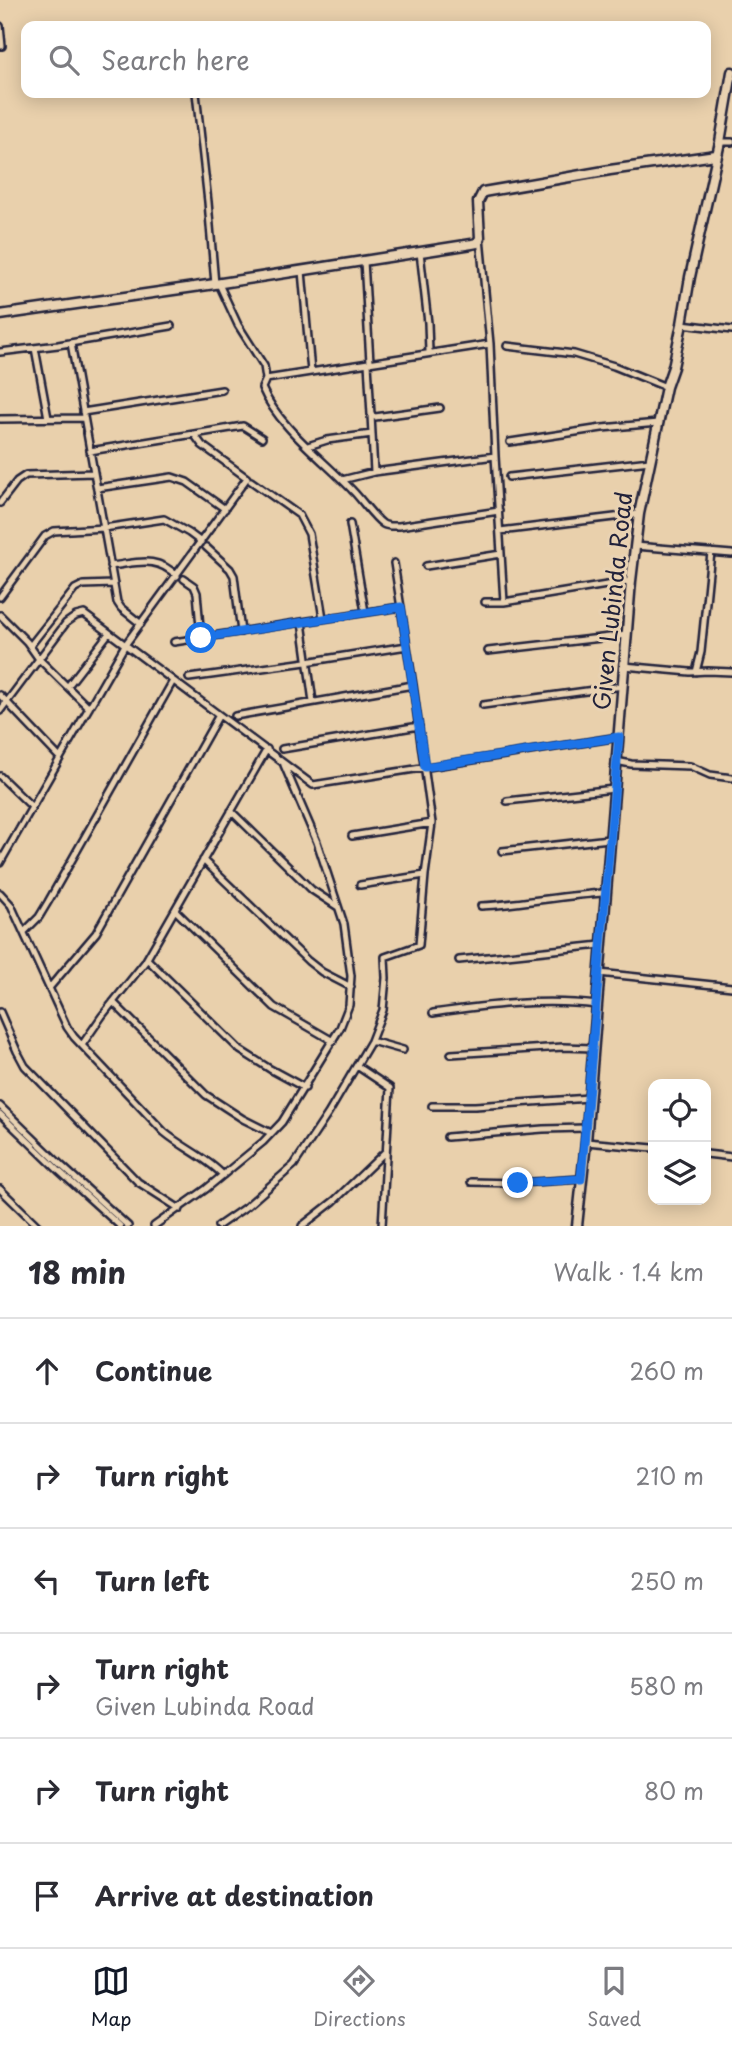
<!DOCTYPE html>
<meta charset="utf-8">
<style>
body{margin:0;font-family:"Playpen Sans",sans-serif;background:#f7f7f7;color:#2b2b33}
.controls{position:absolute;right:21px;bottom:21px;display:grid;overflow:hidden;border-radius:14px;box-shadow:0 4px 18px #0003}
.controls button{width:63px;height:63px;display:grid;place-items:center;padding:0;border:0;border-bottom:2px solid #e1e1e2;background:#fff;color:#2b2b33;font:35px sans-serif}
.stop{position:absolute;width:21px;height:21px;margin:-16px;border:5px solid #1a73e8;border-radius:50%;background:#fff}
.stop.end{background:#1a73e8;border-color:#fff;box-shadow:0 2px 7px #0008}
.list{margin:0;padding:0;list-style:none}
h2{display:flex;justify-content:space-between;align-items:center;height:91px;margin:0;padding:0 28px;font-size:30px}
h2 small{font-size:23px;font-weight:400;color:#7c7c81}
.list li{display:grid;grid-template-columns:46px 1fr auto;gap:21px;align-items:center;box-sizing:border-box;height:105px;padding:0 28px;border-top:2px solid #e1e1e2}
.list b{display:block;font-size:26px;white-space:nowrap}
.list p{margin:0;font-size:23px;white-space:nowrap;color:#7c7c81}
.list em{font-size:23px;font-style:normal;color:#7c7c81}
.icon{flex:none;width:38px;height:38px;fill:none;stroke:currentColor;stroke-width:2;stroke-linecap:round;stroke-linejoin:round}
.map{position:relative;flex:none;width:732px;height:1226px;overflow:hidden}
.search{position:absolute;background:#fff;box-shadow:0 4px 18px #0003;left:21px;right:21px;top:21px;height:77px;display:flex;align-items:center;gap:18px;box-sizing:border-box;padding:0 24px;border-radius:14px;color:#7c7c81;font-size:26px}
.sheet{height:721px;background:#fff}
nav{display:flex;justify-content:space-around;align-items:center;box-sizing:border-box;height:98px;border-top:2px solid #e1e1e2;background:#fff;font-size:19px;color:#7c7c81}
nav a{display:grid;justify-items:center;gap:4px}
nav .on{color:#111827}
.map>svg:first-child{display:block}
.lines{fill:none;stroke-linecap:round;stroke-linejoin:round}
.street-casing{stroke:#22223b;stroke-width:10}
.secondary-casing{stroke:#22223b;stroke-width:13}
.street{stroke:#e9d2b2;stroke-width:5}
.secondary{stroke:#e9d2b2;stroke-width:8}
.route{stroke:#1a73e8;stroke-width:9}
.labels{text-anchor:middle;stroke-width:6;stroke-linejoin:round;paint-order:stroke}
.street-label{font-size:23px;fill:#22223b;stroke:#e9d2b2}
</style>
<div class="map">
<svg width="732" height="1226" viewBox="0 0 732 1226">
<rect width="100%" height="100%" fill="#e9d0ac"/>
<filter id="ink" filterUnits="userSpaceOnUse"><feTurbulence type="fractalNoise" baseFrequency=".0143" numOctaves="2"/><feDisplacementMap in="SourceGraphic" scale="14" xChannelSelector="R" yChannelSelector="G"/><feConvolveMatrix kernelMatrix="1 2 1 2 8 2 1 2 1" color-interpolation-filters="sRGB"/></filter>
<g filter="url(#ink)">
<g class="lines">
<g class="street-casing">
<path id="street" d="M 0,26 L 2,46 L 0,46
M 196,93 L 208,202 L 215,284
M 720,142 L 732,142
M 480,238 L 490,344 L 495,456
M 420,252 L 428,323 L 429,352
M 364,261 L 370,362
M 302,271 L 311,372
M 219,284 L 238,325 L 264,366 L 266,379 L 262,388 C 279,428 324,460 353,491 C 362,500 373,517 383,524 C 388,527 393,526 399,526 L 499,511
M 682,324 L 732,330
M 71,343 L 117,602 L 121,608 L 141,624
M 507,346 L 574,354 L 614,366 L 666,387
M 35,348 L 48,418
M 0,352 L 58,345 L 171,326
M 368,363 L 371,415 L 375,417 L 440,408
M 266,379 L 490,344
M 83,412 L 222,390
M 371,415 L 374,472
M 0,419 L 84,418
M 510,442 L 602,428 L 658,423
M 308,446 L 327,440 L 372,434
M 90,451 L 243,426 L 262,438
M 509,477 L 650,461
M 342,480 L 374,472 L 495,456 L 504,602
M 251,481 L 299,515 L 309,534 L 323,618
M 97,488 L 172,477 L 187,482 L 225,509
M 0,503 L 17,481 L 26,475 L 94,473
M 350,524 L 365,612
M 500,531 L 639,514
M 635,546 L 732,554
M 206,547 L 230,569 L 234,576 L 241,632
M 394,563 L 413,685
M 110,566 C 138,563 156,555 177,576
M 426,566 L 501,554
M 184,579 L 194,586 L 197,593 L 201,638
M 0,597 L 45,536 L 54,531 L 104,528 L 164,519 L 189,533 L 201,542
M 485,602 L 504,602 L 631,581
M 0,615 L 27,642 L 39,659 L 89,708
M 174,642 L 302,622
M 30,646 L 75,589 L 83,585 L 114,584
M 488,651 L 627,635
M 624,666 L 690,672 L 708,671 L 732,672
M 696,672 L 701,652 L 711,552
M 189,678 L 306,662 L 407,646
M 68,686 L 109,633
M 0,695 L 60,758
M 313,702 L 302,622 L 401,607
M 483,705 L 623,686
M 0,711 L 66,623 L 76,616 L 84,614 L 313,785 L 619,737
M 282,749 L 419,726
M 616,761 L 631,764 L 690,766 L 710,775 L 732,778
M 0,776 L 32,807
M 507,801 L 614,789
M 231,811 L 312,890 L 338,907
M 352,836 L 432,823
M 502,851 L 609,839
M 203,860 L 308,961 L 322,972 L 351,987
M 0,863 L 125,645 L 247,478 L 202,445 L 194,434
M 360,885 L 425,875
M 0,893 L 11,905 L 67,1027 L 74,1037 L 164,1132 C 183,1148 206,1157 223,1175
M 481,906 C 523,904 563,895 605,893
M 175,910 L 274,1007 L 333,1041
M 24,932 L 39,917 L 48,902 L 173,681
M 147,959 L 240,1050 L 270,1069 L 305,1088
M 459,960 L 601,945
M 599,973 L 732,987
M 50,987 L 96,933 L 219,715
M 113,1002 L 206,1095 L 243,1119 L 271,1133
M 0,1012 L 17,1051 L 25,1066 L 138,1182 L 180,1209
M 433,1013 C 487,1005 543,998 597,1005
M 371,1041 L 403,1050
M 82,1045 L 102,1016 L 145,962 L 267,749
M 451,1054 L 563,1047 L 593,1048
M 357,1066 L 390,1088 L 382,1226
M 0,1106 L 62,1166 L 128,1226
M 432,1106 L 475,1106 L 589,1098
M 0,1114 L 58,1170 L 120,1226
M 447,1137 L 543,1129 L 586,1128
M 586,1142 L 653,1148
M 706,1154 L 732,1157
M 471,1182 L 518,1183 L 581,1179
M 0,1189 L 38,1226
M 154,1226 L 206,1189 L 263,1142 L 282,1122 L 340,1028 L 349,1005 L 351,976 L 344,924 L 317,842 L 284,765
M 218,1226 L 247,1206 L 294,1165 L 328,1114 L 371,1041 L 383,1010 L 386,978 L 385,957 L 419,945 L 425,875 L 432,823 L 413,685 L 235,716
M 302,1226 L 334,1201 L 386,1151"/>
</g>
<g class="secondary-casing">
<path id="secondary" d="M 0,315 L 215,284 L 472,244 L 477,243 L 480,238 L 478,202 L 483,192 L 610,170 L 716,155
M 577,1226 L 586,1142 L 631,581 L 639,514 L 666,387 L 673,367 L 682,324 L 690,277 L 720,142 L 732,72"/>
</g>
<use href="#street" class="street"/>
<use href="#secondary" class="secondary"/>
</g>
</g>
<g class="lines" filter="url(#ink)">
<path class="route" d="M 201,638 L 401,607 L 425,767 L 619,737 L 581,1179 L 518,1183"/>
</g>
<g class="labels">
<g class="street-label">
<text transform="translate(613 601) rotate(-84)" y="8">Given Lubinda Road</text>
</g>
</g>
</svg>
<div class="controls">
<button><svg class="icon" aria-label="locate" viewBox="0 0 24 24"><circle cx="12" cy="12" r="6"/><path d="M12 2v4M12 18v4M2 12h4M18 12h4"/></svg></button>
<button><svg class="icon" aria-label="layers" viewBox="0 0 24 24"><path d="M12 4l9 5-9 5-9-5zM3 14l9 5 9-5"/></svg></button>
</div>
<div class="stop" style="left:201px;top:638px"></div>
<div class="stop end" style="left:518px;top:1183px"></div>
<div class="search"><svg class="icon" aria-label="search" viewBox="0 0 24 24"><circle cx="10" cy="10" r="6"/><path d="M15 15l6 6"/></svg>Search here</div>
</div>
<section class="sheet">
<h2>18 min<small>Walk · 1.4 km</small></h2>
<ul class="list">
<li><svg class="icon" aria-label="ahead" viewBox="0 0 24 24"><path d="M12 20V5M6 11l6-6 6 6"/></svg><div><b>Continue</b></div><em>260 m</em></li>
<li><svg class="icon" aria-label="right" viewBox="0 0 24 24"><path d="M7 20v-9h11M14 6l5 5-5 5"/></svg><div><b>Turn right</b></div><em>210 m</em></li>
<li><svg class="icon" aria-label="left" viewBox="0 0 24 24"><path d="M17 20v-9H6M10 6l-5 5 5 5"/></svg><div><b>Turn left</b></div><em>250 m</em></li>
<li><svg class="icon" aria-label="right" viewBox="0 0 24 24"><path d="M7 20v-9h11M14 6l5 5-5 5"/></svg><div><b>Turn right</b><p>Given Lubinda Road</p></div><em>580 m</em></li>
<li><svg class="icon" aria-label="right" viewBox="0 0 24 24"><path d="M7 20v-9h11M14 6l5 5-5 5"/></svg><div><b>Turn right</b></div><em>80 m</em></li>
<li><svg class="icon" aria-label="arrive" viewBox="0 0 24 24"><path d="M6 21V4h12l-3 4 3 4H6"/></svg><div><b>Arrive at destination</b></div></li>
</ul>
</section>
<nav>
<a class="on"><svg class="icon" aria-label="map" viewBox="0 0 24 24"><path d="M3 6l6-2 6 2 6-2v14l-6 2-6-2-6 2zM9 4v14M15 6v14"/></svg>Map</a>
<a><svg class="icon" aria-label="directions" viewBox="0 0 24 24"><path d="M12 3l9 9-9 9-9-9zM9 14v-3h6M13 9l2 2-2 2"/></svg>Directions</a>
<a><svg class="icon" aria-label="saved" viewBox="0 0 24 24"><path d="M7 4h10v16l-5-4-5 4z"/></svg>Saved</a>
</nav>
